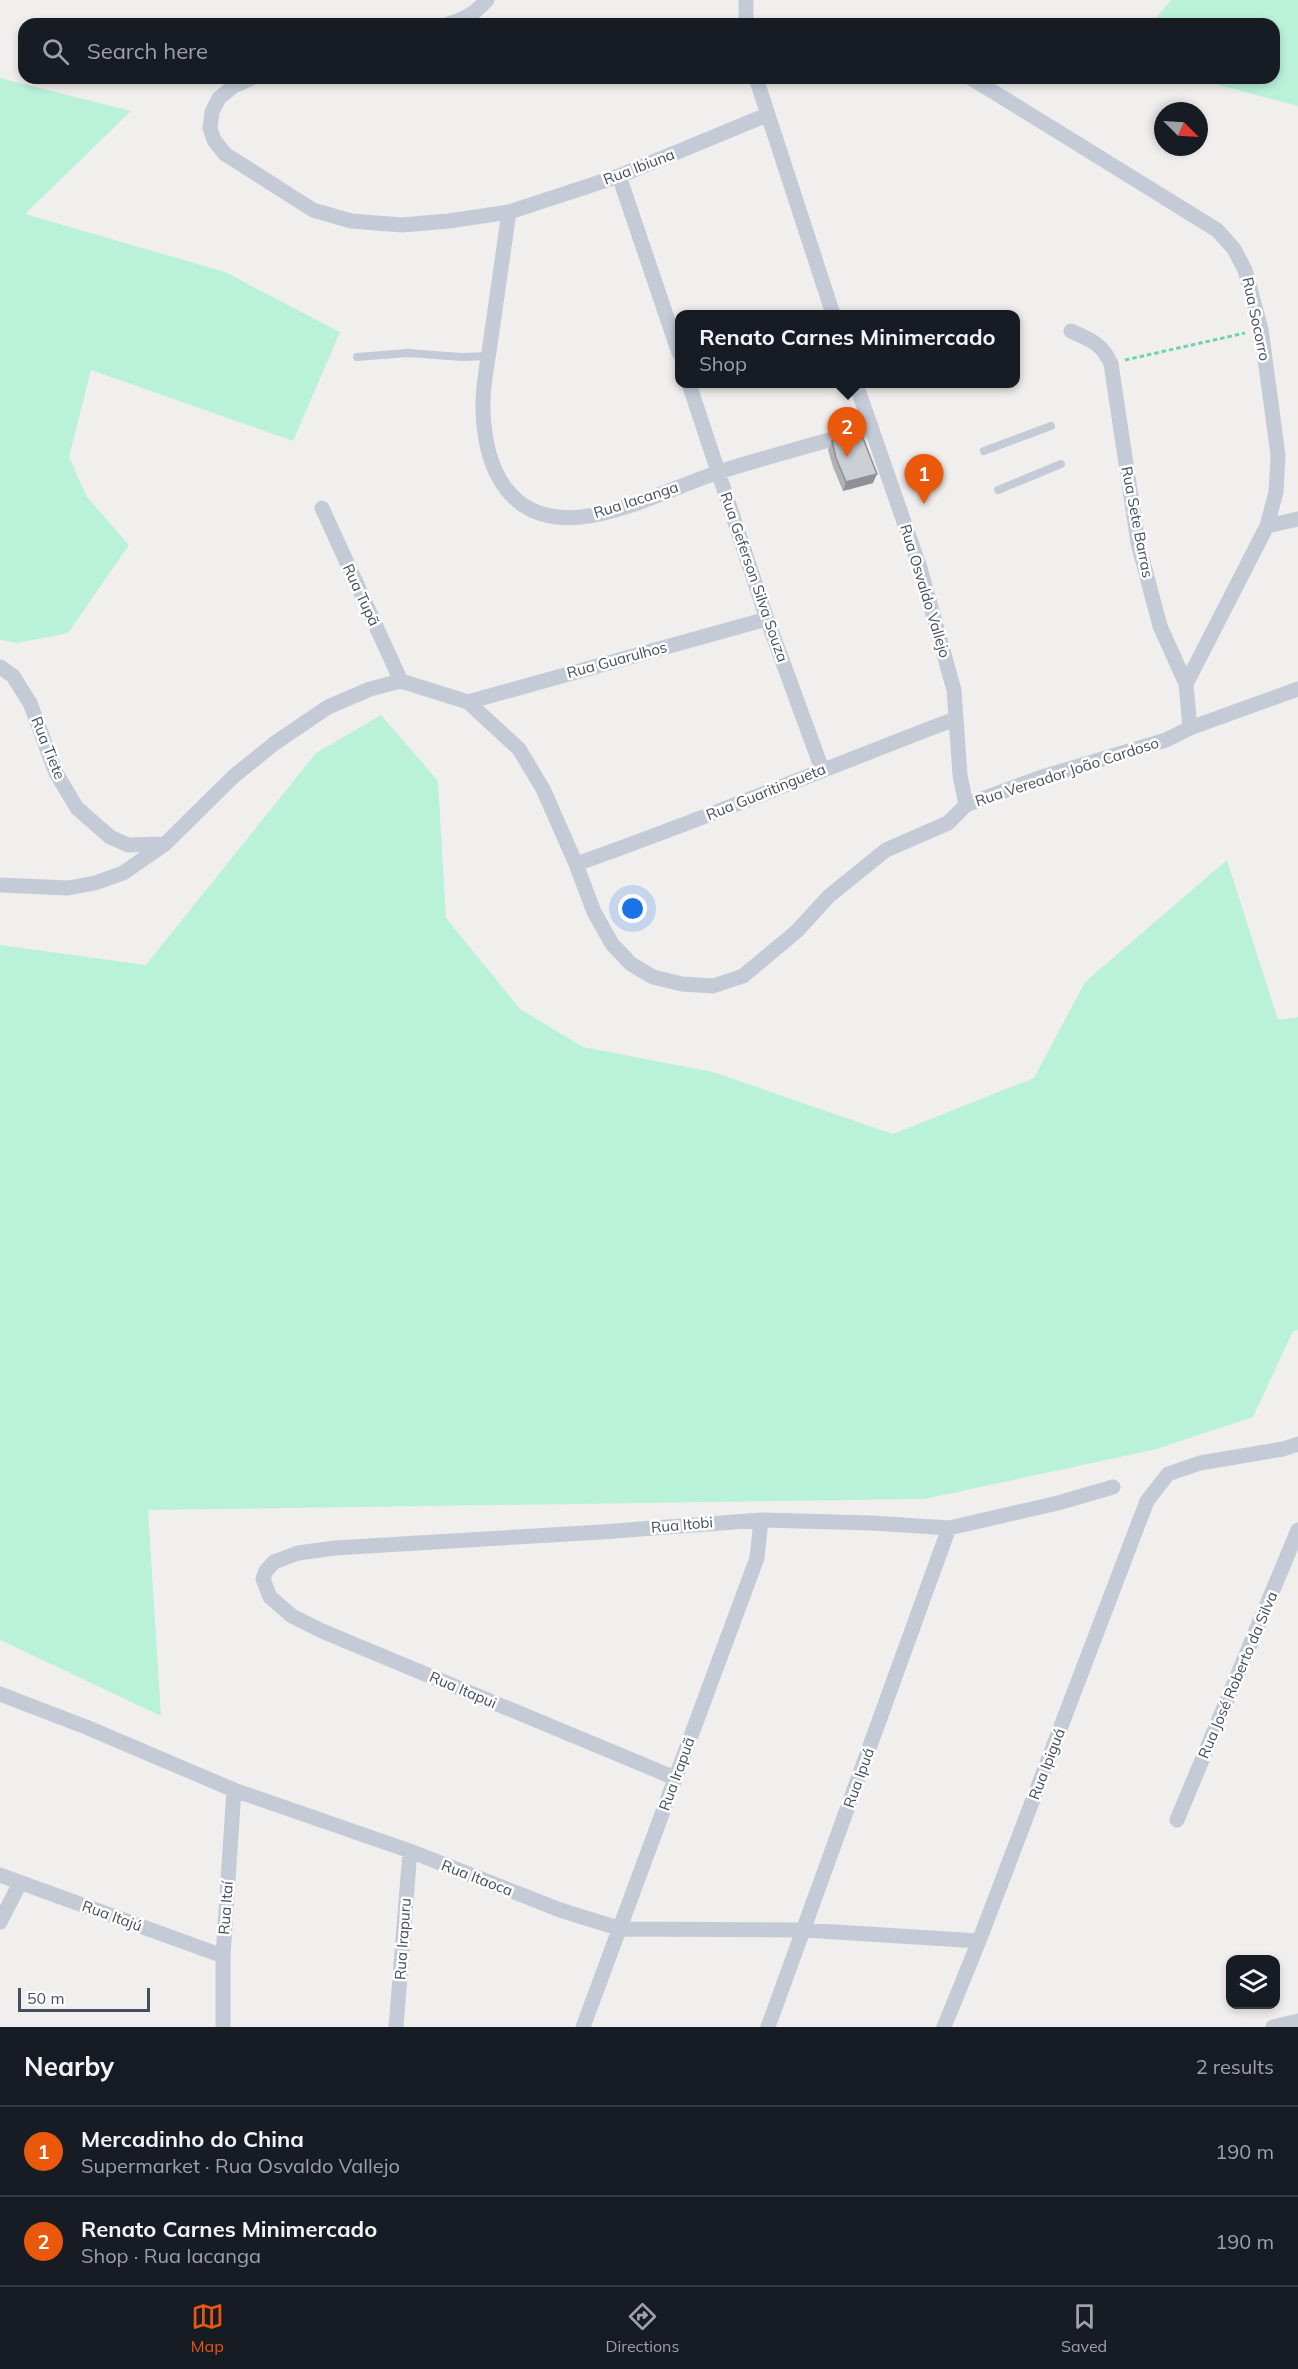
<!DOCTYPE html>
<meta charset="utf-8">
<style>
body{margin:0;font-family:Mulish,sans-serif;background:#20242c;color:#f1f3f6}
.controls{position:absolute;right:18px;bottom:18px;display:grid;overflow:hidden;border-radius:12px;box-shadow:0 3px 9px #0003}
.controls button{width:54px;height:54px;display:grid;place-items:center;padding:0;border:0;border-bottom:2px solid #363941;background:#171b24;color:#f1f3f6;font:30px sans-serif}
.compass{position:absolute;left:1154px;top:102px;width:54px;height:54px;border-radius:50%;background:#171b24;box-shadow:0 3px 9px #0003;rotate:114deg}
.scale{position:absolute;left:18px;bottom:15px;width:132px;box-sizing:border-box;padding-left:6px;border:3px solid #454e5d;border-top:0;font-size:16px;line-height:21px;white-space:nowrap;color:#454e5d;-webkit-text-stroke:4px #fff;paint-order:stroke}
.you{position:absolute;left:633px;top:909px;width:21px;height:21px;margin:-15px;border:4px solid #fff;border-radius:50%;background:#1a73e8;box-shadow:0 0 0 9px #1a73e833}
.badge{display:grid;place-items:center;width:39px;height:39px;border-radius:50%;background:#ea580c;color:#fff;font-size:20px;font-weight:700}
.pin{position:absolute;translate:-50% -50px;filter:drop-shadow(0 2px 3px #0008)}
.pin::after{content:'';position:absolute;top:32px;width:21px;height:18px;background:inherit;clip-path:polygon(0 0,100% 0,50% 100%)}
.popup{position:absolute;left:675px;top:310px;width:345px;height:78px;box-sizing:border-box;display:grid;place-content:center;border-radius:12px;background:#171b24;filter:drop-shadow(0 2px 4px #0005);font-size:20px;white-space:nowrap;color:#9ea1a6}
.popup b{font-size:22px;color:#f1f3f6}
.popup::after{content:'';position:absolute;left:50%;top:100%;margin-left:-12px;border:12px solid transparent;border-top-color:#171b24}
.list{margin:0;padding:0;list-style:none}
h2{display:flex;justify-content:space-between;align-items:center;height:78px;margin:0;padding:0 24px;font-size:26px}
h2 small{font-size:20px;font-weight:400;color:#9ea1a6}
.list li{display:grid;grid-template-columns:39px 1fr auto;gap:18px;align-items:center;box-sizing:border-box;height:90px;padding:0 24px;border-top:2px solid #363941}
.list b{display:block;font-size:22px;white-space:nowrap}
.list p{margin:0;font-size:20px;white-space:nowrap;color:#9ea1a6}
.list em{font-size:20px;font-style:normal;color:#9ea1a6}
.icon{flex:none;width:33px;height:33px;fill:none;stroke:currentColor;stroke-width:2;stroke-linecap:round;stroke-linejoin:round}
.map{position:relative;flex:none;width:1298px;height:2027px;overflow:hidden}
.search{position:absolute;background:#171b24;box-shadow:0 3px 9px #0003;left:18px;right:18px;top:18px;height:66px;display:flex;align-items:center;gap:15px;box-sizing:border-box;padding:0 21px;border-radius:18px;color:#9ea1a6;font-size:22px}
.sheet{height:258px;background:#171b24}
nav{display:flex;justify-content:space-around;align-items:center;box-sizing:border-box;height:84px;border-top:2px solid #363941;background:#171b24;font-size:16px;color:#9ea1a6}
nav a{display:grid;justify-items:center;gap:3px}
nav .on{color:#ea580c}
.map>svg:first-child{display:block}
.green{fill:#b9f2d9}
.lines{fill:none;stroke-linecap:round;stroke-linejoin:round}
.path{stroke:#6fd2b2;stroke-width:3;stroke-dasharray:4.5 3;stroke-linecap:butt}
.service{stroke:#c4cbd7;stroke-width:8}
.minor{stroke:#c4cbd7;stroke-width:15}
.wall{fill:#b0b2b8}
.shaded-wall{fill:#909196}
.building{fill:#cdcfd6;stroke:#909196;stroke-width:1.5}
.labels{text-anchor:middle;stroke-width:5;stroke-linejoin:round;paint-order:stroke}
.street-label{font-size:15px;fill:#454e5d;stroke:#fff}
</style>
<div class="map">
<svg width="1298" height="2027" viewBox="0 0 1298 2027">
<rect width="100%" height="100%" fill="#f1efee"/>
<path class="green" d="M 1171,0 L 1298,0 L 1298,106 L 1192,78 L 1274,78 L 1274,24 L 1151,24 Z
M 0,78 L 131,111 L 25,214 L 225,272 L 340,332 L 293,441 L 91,370 L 69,457 L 87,497 L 129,545 L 68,633 L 17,643 L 0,640 Z
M 381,715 L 438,781 L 446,918 L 520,1009 L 583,1047 L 713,1072 L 893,1134 L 1034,1078 L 1085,982 L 1227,860 L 1278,1020 L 1298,1017 L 1298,1330 L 1293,1331 L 1253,1417 L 1153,1450 L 924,1499 L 148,1510 L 161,1716 L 0,1640 L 0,945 L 146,965 L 316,753 Z"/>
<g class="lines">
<path class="path" d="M 1125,360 L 1245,333"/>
<path class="service" d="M 357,357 L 408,353 L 462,357 L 489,356
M 984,451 L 1051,426
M 998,490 L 1061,464"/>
<path class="minor" d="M 448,24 C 464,20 476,13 487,0
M 746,24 L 746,0
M 252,78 L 234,86 L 219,98 L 212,112 L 210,128 L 214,140 L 225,154 L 313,210 L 351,221 L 402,225 L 449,221 L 509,212 L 619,176 L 767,115
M 756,78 L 833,314
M 971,78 L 1217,230 L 1234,249 L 1245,270 L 1261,329 L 1278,455 L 1276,492 L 1267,526 L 1186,684
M 619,176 L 679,353
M 509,212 C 503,254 497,296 491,338 C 488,361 482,386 483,410 C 485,472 511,524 581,517 C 624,513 677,486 719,472 C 769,456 820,443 871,428
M 1071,331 C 1090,340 1102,343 1111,364 L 1138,543 L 1160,626 L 1186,684 L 1190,728
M 689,384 L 767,619 L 822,769
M 856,384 L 920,568 L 954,690 L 960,775 L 966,805
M 322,508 L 401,681
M 1267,526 L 1298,519
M 0,667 L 13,676 L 30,703 L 56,773 L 77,808 L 110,837 L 128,845 L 165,844
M 468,702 L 767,619
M 576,864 C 704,819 829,767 955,719
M 0,885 L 68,888 L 95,883 L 123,873 L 165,844 L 234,776 L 275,743 L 328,707 L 370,689 L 401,681 L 468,702 L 519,749 L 543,789 L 576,864 L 594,912 L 612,944 L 631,964 L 653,977 L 682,984 L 713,986 L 743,976 L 797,931 L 829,896 L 886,850 L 948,823 L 966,805 L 1042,777 L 1166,740 L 1190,728 L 1298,689
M 0,1694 L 86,1727 L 234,1790 L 410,1851 L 560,1910 L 621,1929 L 804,1930 L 979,1941
M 675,1778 L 322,1631 L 292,1616 L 270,1597 L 263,1579 L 266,1571 L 274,1562 L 298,1553 L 335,1548 L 601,1532 L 761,1520 L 872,1523 L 949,1528 L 1058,1503 L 1113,1487
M 1177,1820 L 1298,1530
M 0,1875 L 223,1956
M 0,1922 L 20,1883
M 223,2027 L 223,1956 L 234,1790
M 396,2027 L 410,1851
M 583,2027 L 757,1558 L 761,1520
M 768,2027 L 949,1528
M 944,2027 L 979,1941 L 1147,1501 L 1168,1474 L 1200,1463 L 1283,1449 L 1298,1444
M 1273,2027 L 1298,2021"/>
</g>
<path class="wall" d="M 832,441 L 873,483 L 843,491 L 833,467 L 828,450 Z"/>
<path class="shaded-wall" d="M 877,474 L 873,483 L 843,491 L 846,482 Z"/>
<path class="building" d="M 861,433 L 877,474 L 846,482 L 836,458 L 832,441 Z"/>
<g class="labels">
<g class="street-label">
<text transform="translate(639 167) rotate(-21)" y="5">Rua Ibiuna</text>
<text transform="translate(1256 319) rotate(78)" y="5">Rua Socorro</text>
<text transform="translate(636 500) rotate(-18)" y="5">Rua Iacanga</text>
<text transform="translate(1137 522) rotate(79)" y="5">Rua Sete Barras</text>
<text transform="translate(754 577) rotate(71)" y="5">Rua Geferson Silva Souza</text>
<text transform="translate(925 591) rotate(73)" y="5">Rua Osvaldo Vallejo</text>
<text transform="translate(361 595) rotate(65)" y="5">Rua Tupã</text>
<text transform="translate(617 660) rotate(-15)" y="5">Rua Guarulhos</text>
<text transform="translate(48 748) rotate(68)" y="5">Rua Tiete</text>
<text transform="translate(1067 772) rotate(-18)" y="5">Rua Vereador João Cardoso</text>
<text transform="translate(766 792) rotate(-22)" y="5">Rua Guaritingueta</text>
<text transform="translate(682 1525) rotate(-5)" y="5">Rua Itobi</text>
<text transform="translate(1238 1675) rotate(-67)" y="5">Rua José Roberto da Silva</text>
<text transform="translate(463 1690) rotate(23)" y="5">Rua Itapui</text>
<text transform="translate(1047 1764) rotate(-69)" y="5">Rua Ipiguá</text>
<text transform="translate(677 1774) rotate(-70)" y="5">Rua Irapuã</text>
<text transform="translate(859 1778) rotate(-70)" y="5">Rua Ipuá</text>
<text transform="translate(477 1878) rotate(21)" y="5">Rua Itaoca</text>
<text transform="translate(226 1908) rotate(-86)" y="5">Rua Itaí</text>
<text transform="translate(112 1916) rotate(20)" y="5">Rua Itajú</text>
<text transform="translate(403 1939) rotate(-86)" y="5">Rua Irapuru</text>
</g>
</g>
</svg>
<div class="controls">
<button><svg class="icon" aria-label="layers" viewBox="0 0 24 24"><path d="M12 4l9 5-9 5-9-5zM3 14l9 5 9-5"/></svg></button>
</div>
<svg class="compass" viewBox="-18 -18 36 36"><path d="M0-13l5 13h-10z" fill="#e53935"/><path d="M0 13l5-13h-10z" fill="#9ea1a6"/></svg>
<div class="scale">50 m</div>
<div class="you"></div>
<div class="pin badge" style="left:924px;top:504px">1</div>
<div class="pin badge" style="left:847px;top:457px">2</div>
<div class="popup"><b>Renato Carnes Minimercado</b>Shop</div>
<div class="search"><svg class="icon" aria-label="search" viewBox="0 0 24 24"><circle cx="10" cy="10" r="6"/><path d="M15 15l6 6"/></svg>Search here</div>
</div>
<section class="sheet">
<h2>Nearby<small>2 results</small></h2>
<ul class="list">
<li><span class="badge">1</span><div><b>Mercadinho do China</b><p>Supermarket · Rua Osvaldo Vallejo</p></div><em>190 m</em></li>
<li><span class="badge">2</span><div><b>Renato Carnes Minimercado</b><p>Shop · Rua Iacanga</p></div><em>190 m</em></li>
</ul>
</section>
<nav>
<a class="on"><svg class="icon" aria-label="map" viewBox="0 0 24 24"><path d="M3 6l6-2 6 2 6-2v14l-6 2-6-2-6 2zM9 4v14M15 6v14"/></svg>Map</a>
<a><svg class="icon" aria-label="directions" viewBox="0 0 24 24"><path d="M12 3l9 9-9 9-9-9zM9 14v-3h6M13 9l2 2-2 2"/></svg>Directions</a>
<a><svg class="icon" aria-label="saved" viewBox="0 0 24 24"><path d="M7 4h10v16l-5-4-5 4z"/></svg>Saved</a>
</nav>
